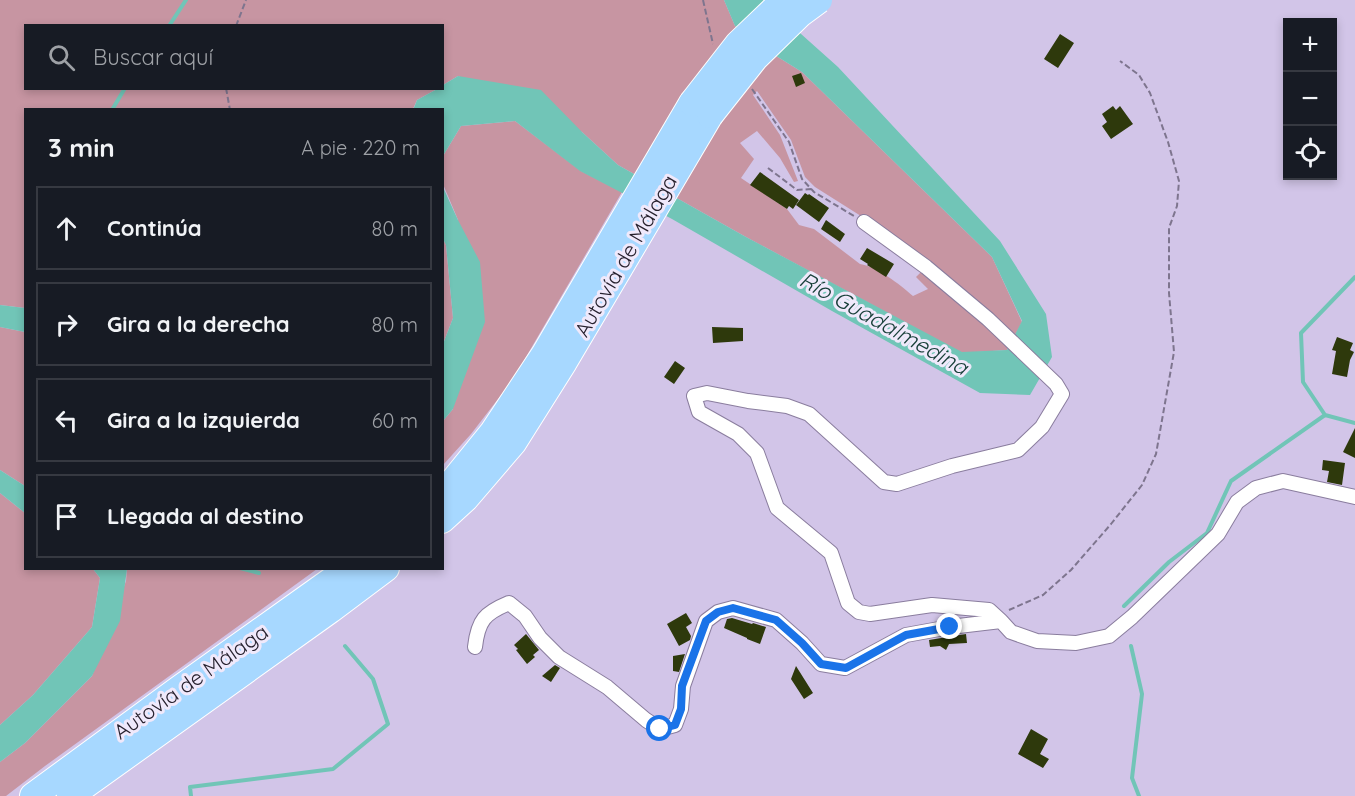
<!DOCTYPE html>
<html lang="es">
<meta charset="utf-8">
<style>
body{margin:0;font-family:Quicksand,sans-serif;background:#20242c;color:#f1f3f6}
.controls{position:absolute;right:18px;top:18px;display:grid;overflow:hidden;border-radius:0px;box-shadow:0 3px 9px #0003}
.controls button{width:54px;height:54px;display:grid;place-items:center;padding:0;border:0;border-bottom:2px solid #363941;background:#171b24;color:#f1f3f6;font:30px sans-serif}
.stop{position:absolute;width:18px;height:18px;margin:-14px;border:4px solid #1a73e8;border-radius:50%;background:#fff}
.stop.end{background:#1a73e8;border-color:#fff;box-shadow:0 2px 6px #0008}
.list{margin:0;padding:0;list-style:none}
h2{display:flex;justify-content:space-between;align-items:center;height:78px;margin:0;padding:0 24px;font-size:26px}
h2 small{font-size:20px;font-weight:400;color:#9ea1a6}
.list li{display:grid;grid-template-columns:39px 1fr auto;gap:18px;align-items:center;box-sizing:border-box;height:84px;margin:0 12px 12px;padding:0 12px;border:2px solid #363941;border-radius:0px}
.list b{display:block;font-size:22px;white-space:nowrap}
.list em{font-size:20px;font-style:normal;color:#9ea1a6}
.icon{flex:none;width:33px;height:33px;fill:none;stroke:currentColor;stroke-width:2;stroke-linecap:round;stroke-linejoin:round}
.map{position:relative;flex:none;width:1355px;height:796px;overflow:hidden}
.search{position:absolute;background:#171b24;box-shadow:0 3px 9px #0003;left:24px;top:24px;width:420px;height:66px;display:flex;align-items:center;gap:15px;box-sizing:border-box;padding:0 21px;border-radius:0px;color:#9ea1a6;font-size:22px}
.panel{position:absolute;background:#171b24;box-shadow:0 3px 9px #0003;left:24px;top:108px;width:420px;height:462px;border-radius:0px}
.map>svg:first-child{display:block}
.green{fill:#c795a2}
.water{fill:#71c5b7}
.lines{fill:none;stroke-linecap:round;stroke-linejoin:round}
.stream{stroke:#71c5b7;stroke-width:4}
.building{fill:#2e390c}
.minor-casing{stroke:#8a7d9e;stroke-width:16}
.motorway-casing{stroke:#fff;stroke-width:28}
.path{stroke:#7e758e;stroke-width:2;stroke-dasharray:6 3;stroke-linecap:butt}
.minor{stroke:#fff;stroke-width:14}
.motorway{stroke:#a7d8ff;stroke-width:26}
.motorway-bridge-casing{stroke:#fff;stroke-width:28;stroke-linecap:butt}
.motorway-bridge{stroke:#a7d8ff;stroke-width:26}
.route{stroke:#1a73e8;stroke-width:8}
.labels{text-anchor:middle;stroke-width:6;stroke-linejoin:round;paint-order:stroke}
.street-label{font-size:21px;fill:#27222f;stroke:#f0e9fb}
.water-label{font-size:22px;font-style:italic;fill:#19403a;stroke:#f0e9fb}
</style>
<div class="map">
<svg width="1355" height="796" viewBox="0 0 1355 796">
<rect width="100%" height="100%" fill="#d2c5e8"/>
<path class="green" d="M 0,0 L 724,0 L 735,26 L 773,54 L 802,72 L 992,257 L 1022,322 L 1014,337 L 872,223 L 815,187 L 805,177 L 791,140 L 757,91 L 753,95 L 780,135 L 798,181 L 794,182 L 780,158 L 757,131 L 740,143 L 754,159 L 741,178 L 787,209 L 799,225 L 814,229 L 860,264 C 878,267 899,284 913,296 L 928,289 L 916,277 L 923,270 L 1009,345 L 1007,350 L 962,353 L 746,237 L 618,165 L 582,132 L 458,76 L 443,85 L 442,26 L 26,26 L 26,88 L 437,89 L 417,100 L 413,109 L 26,110 L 25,308 L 0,305 Z
M 515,121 L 581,171 L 622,192 L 512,381 L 471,434 L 443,465 L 443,421 L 453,409 L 458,220 L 443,184 L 443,156 L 461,126 Z
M 443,239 L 446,245 L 453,318 L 443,344 Z
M 0,327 L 25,332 L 25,486 L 0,470 Z
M 0,493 L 25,513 L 26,568 L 93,569 L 100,578 L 92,627 L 33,695 L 0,725 Z
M 127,569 L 317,569 L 45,766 L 6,796 L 0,796 L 0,762 L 25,743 L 92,676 L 126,581 Z"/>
<path class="water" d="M 724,0 L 763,0 L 838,67 L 1000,241 L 1046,314 L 1052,357 L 1030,395 L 980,393 L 832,311 L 672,219 L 580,171 L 515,121 L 461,126 L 443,156 L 442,110 L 413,110 L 417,100 L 437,89 L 442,88 L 443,85 L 458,76 L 541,90 L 582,132 L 618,165 L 746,237 L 962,352 L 1007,350 L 1022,321 L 992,257 L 802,72 L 773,54 L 735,26 Z
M 442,185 L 458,220 L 480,262 L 485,322 L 453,409 L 443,421 L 443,344 L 453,318 L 446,245 L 443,239 Z
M 0,305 L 25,308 L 25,332 L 0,327 Z
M 0,470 L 25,486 L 25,513 L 0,493 Z
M 93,569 L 127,569 L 120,621 L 92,676 L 25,743 L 0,762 L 0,725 L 33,695 L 92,627 L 100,578 Z"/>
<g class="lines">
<path class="stream" d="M 169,26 L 186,0
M 112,110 L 125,88
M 1355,277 L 1301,333 L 1303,382 L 1325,415 L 1355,423
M 240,568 L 259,573
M 1124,606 L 1169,562 L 1207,533 L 1231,481 L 1325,415
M 1131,646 L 1142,694 L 1132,778 L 1139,796
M 191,796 L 190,787 L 333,769 L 388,724 L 373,679 L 345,646"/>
</g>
<path class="building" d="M 1060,34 L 1074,43 L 1058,68 L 1044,59 Z
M 801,73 L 805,83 L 796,87 L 792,76 Z
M 1113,106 L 1116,110 L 1120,106 L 1133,124 L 1111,139 L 1102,126 L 1107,122 L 1102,114 Z
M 760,172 L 799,200 L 793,209 L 789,206 L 787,209 L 750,185 Z
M 805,193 L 808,195 L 809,194 L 829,208 L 819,222 L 796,205 Z
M 826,220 L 845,234 L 840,242 L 821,229 Z
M 867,248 L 894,264 L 886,277 L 867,265 L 868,264 L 860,259 Z
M 712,327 L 743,328 L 743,341 L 713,343 Z
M 1337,337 L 1353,343 L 1350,350 L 1354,352 L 1350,360 L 1347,377 L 1332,374 L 1336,351 L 1332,350 Z
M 675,361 L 685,368 L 674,384 L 664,377 Z
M 1355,428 L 1355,458 L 1343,452 Z
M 1323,460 L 1345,463 L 1342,485 L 1327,482 L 1329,471 L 1322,470 Z
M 686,613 L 692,623 L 686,627 L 691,636 L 690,640 L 679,646 L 667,624 Z
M 732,618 L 752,624 L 753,623 L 766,627 L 760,644 L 747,639 L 747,638 L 724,628 L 727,619 Z
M 526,634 L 539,650 L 533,655 L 535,657 L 527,664 L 516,650 L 518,649 L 514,645 Z
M 966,634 L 967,643 L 949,644 L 946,650 L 940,646 L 930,647 L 929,640 Z
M 685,654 L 679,672 L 673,671 L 673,656 Z
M 555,665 L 560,668 L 551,682 L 542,676 Z
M 796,666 L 813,693 L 804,699 L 791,679 Z
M 1031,729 L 1048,739 L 1040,754 L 1049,759 L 1043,768 L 1018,754 Z"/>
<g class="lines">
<g class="minor-casing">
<path id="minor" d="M 864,222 L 926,267 L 988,319 L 1056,384 L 1062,394 L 1042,427 L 1018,450 L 952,466 L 897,484 L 884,482 L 809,414 L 787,406 L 748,401 L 707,393 L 694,396 L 699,412 L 738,434 L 757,453 L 777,508 L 831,553 L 848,603 L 859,612 L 870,614 L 932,605 L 989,610 L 1001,621
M 475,647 C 478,620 485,613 509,603 L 525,616 L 540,638 L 559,657 L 607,687 L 646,720 L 660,729 L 675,725 L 681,709 L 683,686 L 706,621 L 718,612 L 733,608 L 776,620 L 802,643 L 821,664 L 845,668 L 906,635 L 950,627 L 1001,621 L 1011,632 L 1037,641 L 1076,643 L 1109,636 L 1132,617 L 1218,534 L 1237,502 L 1256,488 L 1283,481 L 1355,497"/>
</g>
<g class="motorway-casing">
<path id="motorway" d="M 442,492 L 450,485 L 493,432 L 544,355 L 692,103
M 442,520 L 465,499 L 513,443 L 564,362 L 710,115
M 33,796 L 179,689 L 349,568
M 70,796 L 330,610 L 386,568"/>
</g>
<path class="path" d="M 703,0 L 713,44
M 236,26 L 246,0
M 226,88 L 230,110
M 752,89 L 789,142 L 802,179 L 814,192 L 854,216
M 768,168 L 797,190 L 811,189
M 1009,610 L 1043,595 L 1071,570 L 1111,524 L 1142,485 L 1156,454 L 1174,352 L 1169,293 L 1169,228 L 1177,206 L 1179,181 L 1168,142 L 1150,93 L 1139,75 L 1120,61"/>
<use href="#minor" class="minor"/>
<use href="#motorway" class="motorway"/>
<g class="motorway-bridge-casing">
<path id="motorway-bridge" d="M 692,103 L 738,44 L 784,0
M 710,115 L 755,58 L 800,14 L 819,0"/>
</g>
<use href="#motorway-bridge" class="motorway-bridge"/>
</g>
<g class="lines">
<path class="route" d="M 660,729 L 675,725 L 681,709 L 682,686 L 706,621 L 718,612 L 733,608 L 776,620 L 802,643 L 821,664 L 846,668 L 906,635 L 950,627"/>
</g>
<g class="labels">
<g class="street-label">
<text transform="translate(626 256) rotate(-60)" y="7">Autovía de Málaga</text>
<text transform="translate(191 682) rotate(-35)" y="7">Autovía de Málaga</text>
</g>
<g class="water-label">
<text transform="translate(884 323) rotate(29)" y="8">Río Guadalmedina</text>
</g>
</g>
</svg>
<div class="controls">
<button>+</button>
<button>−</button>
<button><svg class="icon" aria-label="locate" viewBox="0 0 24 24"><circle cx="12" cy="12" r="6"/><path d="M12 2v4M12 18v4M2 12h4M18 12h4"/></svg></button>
</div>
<div class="stop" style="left:660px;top:729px"></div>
<div class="stop end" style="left:950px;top:627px"></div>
<div class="search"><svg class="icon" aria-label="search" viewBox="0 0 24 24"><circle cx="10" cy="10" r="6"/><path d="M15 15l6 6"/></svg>Buscar aquí</div>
<section class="panel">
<h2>3 min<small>A pie · 220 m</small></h2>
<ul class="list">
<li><svg class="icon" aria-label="ahead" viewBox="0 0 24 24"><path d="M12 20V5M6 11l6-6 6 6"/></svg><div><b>Continúa</b></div><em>80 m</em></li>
<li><svg class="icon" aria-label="right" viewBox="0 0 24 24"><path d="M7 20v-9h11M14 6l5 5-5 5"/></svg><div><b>Gira a la derecha</b></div><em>80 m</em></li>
<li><svg class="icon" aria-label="left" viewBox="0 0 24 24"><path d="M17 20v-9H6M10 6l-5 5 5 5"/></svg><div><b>Gira a la izquierda</b></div><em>60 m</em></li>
<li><svg class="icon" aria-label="arrive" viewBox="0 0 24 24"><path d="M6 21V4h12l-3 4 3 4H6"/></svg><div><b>Llegada al destino</b></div></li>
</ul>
</section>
</div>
